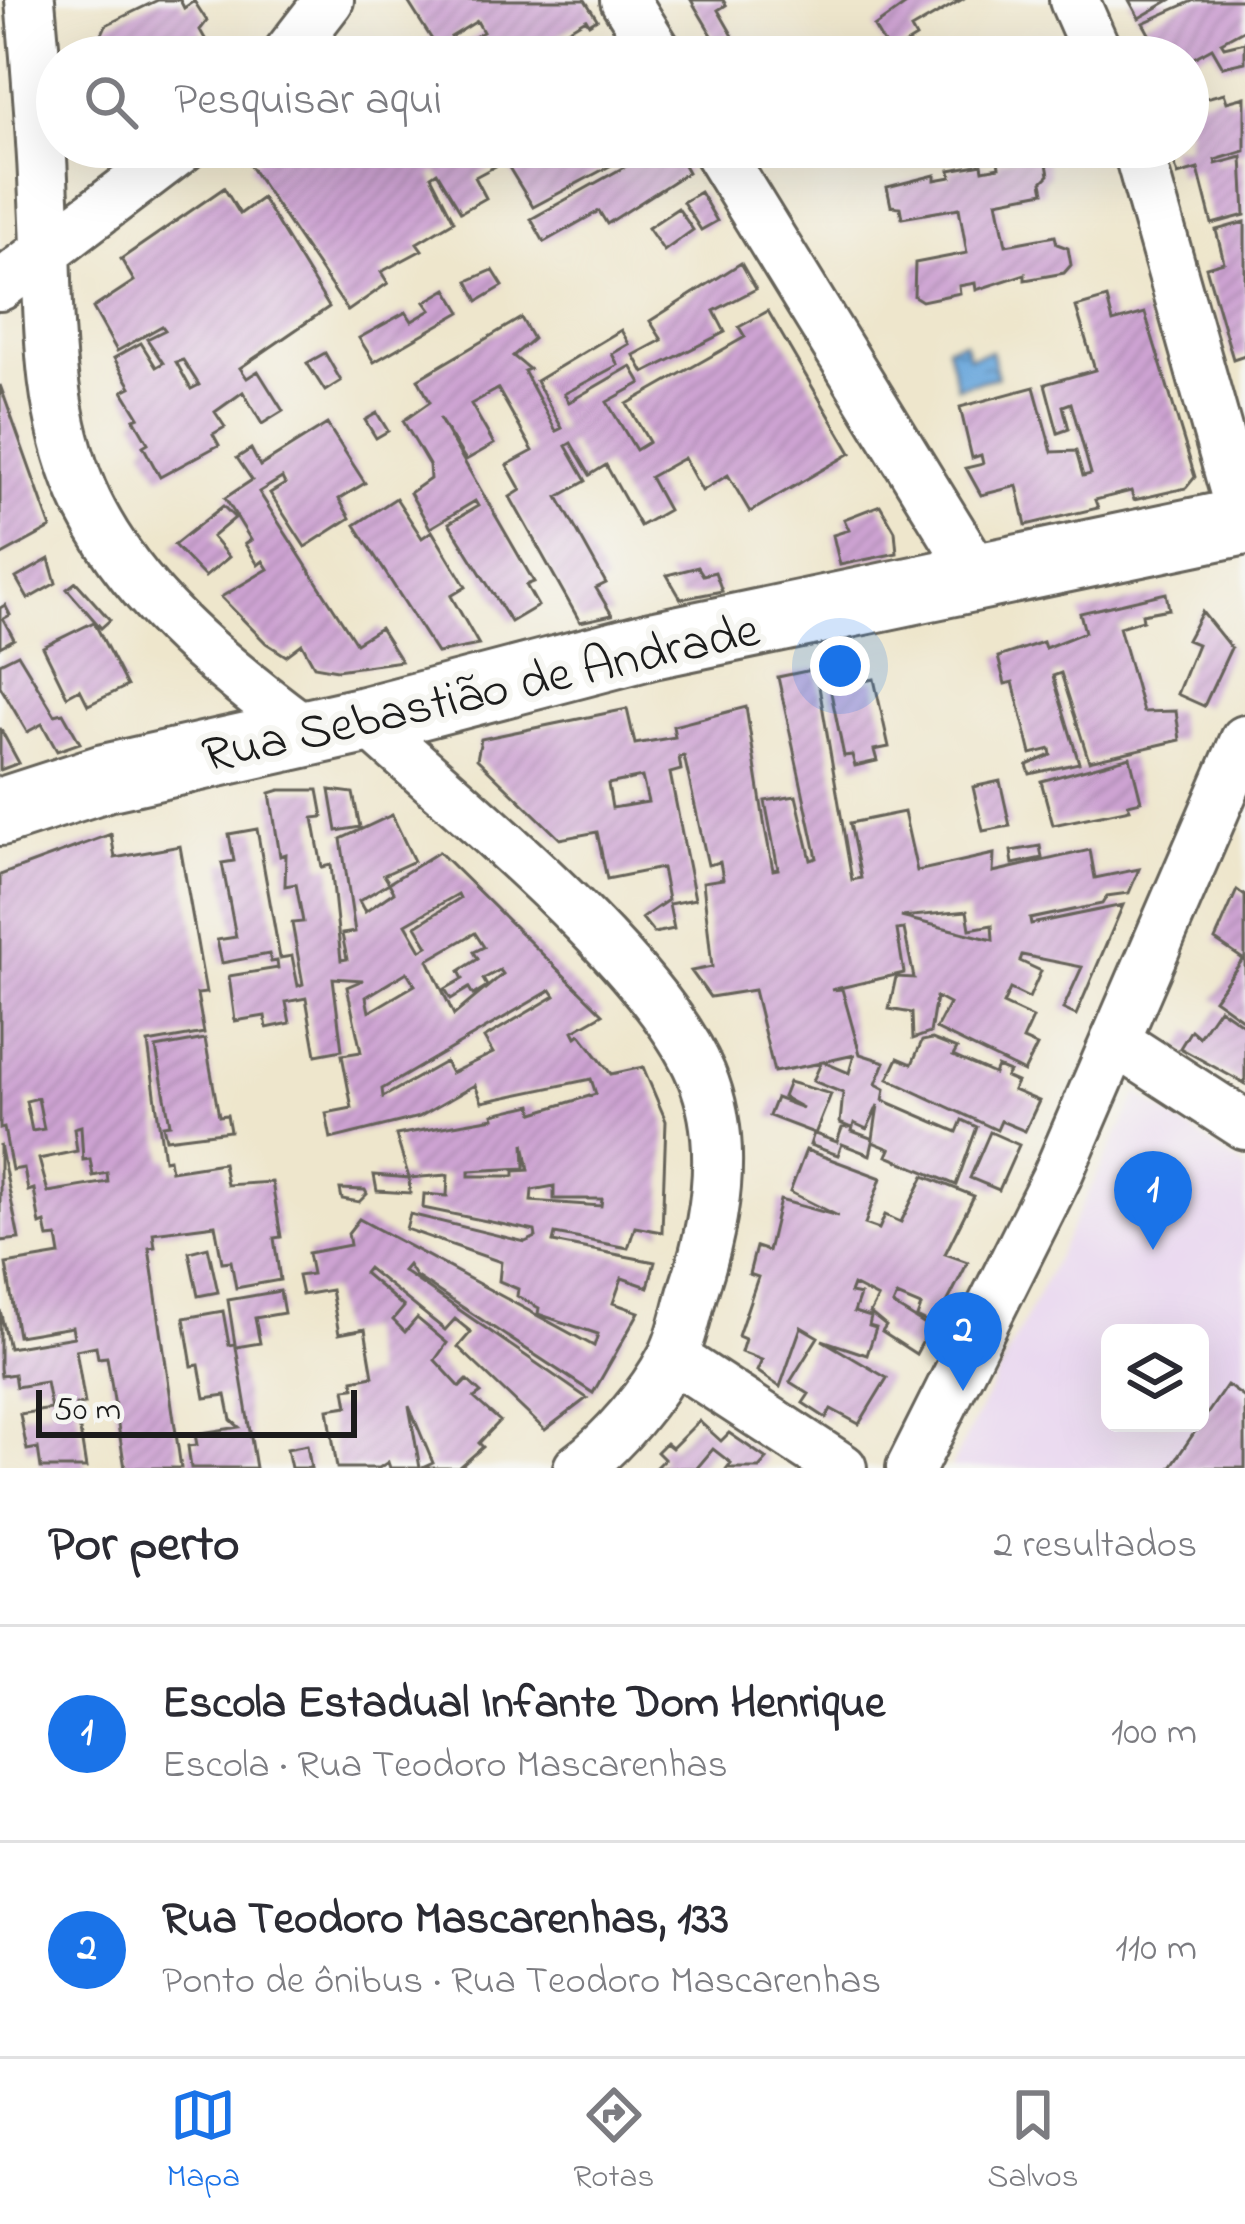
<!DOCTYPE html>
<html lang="pt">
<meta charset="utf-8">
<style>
body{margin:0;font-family:"Indie Flower",sans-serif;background:#f7f7f7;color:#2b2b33}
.controls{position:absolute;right:36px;bottom:36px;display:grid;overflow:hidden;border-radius:18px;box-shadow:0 12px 48px #0002}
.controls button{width:108px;height:108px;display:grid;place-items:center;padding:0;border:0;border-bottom:3px solid #e1e1e2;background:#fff;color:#2b2b33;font:60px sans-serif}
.scale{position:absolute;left:36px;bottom:30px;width:321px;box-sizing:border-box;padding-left:12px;border:6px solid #1c1c1c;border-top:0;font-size:33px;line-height:42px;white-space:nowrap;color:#1c1c1c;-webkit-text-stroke:9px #f6f6f2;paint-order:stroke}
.you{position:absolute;left:840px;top:666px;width:42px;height:42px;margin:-30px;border:9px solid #fff;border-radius:50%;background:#1a73e8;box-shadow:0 0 0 18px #1a73e833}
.badge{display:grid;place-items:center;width:78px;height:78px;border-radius:50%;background:#1a73e8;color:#fff;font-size:39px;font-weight:700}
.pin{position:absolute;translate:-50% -99px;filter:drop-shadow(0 3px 6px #0008)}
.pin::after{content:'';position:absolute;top:63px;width:42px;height:36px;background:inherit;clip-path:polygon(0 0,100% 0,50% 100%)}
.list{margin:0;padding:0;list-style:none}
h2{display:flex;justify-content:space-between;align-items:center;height:156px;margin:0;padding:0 48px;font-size:51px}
h2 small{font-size:39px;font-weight:400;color:#7c7c81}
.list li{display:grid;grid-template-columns:78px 1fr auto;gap:36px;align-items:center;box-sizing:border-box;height:216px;padding:0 48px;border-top:3px solid #e1e1e2}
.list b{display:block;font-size:45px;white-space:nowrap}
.list p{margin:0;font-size:39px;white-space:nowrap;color:#7c7c81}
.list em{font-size:39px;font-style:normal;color:#7c7c81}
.icon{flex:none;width:66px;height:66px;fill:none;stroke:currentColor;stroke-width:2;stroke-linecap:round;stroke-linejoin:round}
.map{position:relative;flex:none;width:1245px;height:1468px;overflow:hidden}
.search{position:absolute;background:#fff;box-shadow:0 12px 48px #0002;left:36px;right:36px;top:36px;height:132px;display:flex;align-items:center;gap:30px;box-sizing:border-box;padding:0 42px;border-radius:66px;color:#7c7c81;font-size:45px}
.sheet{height:588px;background:#fff}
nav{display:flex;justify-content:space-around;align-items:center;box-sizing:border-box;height:168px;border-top:3px solid #e1e1e2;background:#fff;font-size:33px;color:#7c7c81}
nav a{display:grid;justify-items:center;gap:6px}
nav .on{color:#1a73e8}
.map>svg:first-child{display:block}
.built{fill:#e7d2ef;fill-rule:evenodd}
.water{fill:url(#water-ripples);stroke:#44627c;stroke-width:3}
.building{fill:url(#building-hatch);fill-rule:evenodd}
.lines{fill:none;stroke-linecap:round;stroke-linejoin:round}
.street-casing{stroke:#66635a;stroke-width:54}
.secondary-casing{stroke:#66635a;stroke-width:72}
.street{stroke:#fff;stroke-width:48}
.secondary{stroke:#fff;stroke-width:66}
.labels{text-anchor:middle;stroke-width:12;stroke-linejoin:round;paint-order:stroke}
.street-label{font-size:51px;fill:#1c1c1c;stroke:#f6f6f2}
</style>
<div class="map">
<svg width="1245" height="1468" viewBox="0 0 1245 1468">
<defs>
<pattern id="water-ripples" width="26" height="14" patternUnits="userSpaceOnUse" patternTransform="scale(3)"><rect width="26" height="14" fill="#6ba7dc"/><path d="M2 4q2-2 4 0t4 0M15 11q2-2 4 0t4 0" fill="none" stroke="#5787b2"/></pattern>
<pattern id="building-hatch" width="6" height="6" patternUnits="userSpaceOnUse" patternTransform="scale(3)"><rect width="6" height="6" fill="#cda3d2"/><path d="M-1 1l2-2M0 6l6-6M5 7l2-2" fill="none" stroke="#af8cb4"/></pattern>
</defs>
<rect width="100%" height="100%" fill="#f6f6f2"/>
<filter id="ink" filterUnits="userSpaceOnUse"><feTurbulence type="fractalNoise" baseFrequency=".00833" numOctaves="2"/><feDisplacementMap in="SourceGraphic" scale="24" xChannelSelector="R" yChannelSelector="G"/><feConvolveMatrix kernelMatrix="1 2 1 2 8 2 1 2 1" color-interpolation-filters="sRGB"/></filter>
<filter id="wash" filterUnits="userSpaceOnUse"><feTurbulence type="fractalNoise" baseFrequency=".004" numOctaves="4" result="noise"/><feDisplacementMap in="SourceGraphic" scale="48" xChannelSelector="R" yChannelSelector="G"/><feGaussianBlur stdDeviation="2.7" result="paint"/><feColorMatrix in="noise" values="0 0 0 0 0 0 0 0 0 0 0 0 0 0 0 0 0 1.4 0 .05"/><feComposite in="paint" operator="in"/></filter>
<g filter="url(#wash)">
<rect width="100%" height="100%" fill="#eee6cc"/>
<path class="built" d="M 1138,1094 L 1245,1168 L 1245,1468 L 951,1468 ZM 1110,1333 L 1200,1333 L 1200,1423 L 1110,1423 Z"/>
<path class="water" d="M 964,342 L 969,357 L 991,351 L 998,377 L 957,387 L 947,346 Z"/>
<g id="blocks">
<path class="building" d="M 158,0 L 180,0 L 184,8 L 194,1 L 207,21 L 200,30 L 208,44 L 186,57 L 116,57 L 102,34 L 106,25 Z
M 407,0 L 585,0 L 597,19 L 589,24 L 586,19 L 522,57 L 443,57 ZM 477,21 L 483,32 L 458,47 L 451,37 Z
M 691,0 L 723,0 L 726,5 L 718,10 L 745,57 L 725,57 Z
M 912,0 L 961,0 L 911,29 L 916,38 L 890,54 L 874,27 Z
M 1129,0 L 1170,0 L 1139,18 Z
M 1195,0 L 1245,0 L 1245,29 L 1221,42 L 1224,47 L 1245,42 L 1245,62 L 1223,67 L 1212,48 L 1188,61 L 1162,57 L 1143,23 Z
M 566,37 L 577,57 L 532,57 Z
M 1224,93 L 1227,102 L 1245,97 L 1245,151 L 1215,160 L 1216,164 L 1242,157 L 1245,215 L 1212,224 L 1198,169 L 1178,175 L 1169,147 L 1188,147 L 1188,103 Z
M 272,147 L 633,147 L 636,152 L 533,207 L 505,161 L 475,177 L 486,198 L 461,212 L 437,172 L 431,176 L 454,221 L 417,243 L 422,250 L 381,272 L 388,283 L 348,311 L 250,166 Z
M 660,147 L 674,147 L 688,172 L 607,224 L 599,211 L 544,242 L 531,219 Z
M 1036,154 L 1046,158 L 1049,175 L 1042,182 L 1044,192 L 997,201 L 1006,245 L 1055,236 L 1057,244 L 1068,248 L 1071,265 L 1064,273 L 1025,280 L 1025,274 L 976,290 L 975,283 L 959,286 L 960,293 L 922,301 L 914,296 L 915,263 L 967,253 L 959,208 L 902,218 L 900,207 L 891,206 L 887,187 L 935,175 L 935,180 L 951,177 L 950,170 L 982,164 L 983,170 L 999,167 L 998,161 Z
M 224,188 L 240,214 L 262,198 L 329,307 L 240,368 L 247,378 L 258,371 L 283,411 L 262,424 L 243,392 L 215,412 L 225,427 L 213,434 L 219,445 L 160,477 L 143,446 L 148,443 L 134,419 L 139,417 L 123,391 L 131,387 L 114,358 L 141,343 L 156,367 L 163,363 L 147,339 L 165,330 L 162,326 L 117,351 L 93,308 L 134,281 L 121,259 ZM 183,360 L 199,385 L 191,389 L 176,362 Z
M 700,192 L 717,221 L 701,230 L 683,202 Z
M 678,208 L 693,230 L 664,251 L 648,228 Z
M 1245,222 L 1245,355 L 1233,359 L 1206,267 L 1224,262 L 1216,230 Z
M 741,263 L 756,289 L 714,311 L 725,332 L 644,373 L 634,355 L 662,340 L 650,321 Z
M 493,270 L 503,286 L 478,301 L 468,281 Z
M 447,289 L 461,312 L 374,362 L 359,338 L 406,312 L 412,321 L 431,310 L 425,302 Z
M 1107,298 L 1113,322 L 1145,313 L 1195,477 L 1186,488 L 1134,500 L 1131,491 L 1095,500 L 1098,508 L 1026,525 L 1017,486 L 981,495 L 966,468 L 983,464 L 981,455 L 972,458 L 960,407 L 1034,387 L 1052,452 L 1076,451 L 1083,476 L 1091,474 L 1071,403 L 1063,406 L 1069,429 L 1058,433 L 1045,384 L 1095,370 L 1076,307 Z
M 768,311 L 851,453 L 750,512 L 728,475 L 702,491 L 684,458 L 650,477 L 668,510 L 640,526 L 606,465 L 590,475 L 571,443 L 566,446 L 586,481 L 558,497 L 606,583 L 596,588 L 612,615 L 580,622 L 510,497 L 521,490 L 507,465 L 533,451 L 498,389 L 471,404 L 494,444 L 466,460 L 439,418 L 534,582 L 526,585 L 538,606 L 511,622 L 449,523 L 478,506 L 475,501 L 430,528 L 410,493 L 430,479 L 429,465 L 403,421 L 430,402 L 418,379 L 521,318 L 533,339 L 513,356 L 529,369 L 524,371 L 556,431 L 562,428 L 536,381 L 621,330 L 629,344 L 612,354 L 618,365 L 564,394 L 569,402 L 631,366 L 641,383 L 607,402 L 636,450 L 649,442 L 627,404 L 745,337 L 739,327 Z
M 325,353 L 341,381 L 325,391 L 307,363 Z
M 0,385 L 51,528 L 0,556 Z
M 377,413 L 388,431 L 376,438 L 365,420 Z
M 327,424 L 365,483 L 339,499 L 350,518 L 305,547 L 270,493 L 285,484 L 282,478 L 259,492 L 356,643 L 380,628 L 401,661 L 337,670 L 314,666 L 302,644 L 286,656 L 266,643 L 221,597 L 268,569 L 263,561 L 258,565 L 245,544 L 251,540 L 225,498 L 252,480 L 237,458 L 251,449 L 260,466 Z
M 396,498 L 422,538 L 432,531 L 466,587 L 451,596 L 479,645 L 437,653 L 355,525 Z
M 880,505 L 895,531 L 897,553 L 840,565 L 833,535 L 849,530 L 844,519 Z
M 223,506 L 235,518 L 212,537 L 229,557 L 205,577 L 174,545 Z
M 49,559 L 56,583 L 28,599 L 16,578 Z
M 698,567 L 703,575 L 715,572 L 722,591 L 681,599 L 667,575 Z
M 76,582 L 110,620 L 101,628 L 67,589 Z
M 1166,593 L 1169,609 L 1142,614 L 1143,620 L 1119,627 L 1143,712 L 1176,711 L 1180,740 L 1089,761 L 1061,673 L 1053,676 L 1079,763 L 1030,774 L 1027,765 L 1051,755 L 1050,749 L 1031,754 L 1013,682 L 1005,684 L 998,657 L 1043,642 L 1045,648 L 1085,632 L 1080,613 Z
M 5,605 L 10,615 L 3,619 L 14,639 L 0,647 L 0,608 Z
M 1202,612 L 1231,648 L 1204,706 L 1177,694 L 1197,644 L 1187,640 Z
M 94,622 L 127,686 L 88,705 L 80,689 L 67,696 L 43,647 Z
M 18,654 L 55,715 L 63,713 L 80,743 L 57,751 L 42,724 L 27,732 L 0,686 L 0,663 Z
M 816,669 L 852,880 L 861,878 L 850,823 L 904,812 L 917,871 L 994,854 L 993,872 L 1090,850 L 1095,878 L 1139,869 L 1129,893 L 1107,896 L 1102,904 L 1030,919 L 1031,924 L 1123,905 L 1076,1015 L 1063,1009 L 1082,967 L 1022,955 L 1020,961 L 1041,971 L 1029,998 L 1010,989 L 1003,1004 L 1033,1018 L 1023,1040 L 1037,1046 L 1024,1072 L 936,1029 L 949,1004 L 936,997 L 930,1033 L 913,1039 L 912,1013 L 889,1009 L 896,977 L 914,978 L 904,929 L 897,930 L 904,973 L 831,990 L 842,989 L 860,1054 L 885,1062 L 876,1084 L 885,1089 L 883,1100 L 957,1132 L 962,1120 L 977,1127 L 956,1185 L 887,1156 L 890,1149 L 873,1142 L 870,1155 L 842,1144 L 838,1155 L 810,1145 L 814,1133 L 769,1116 L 776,1098 L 803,1108 L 783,1097 L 789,1082 L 831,1094 L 815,1134 L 837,1142 L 842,1128 L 849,1127 L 840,1123 L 843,1093 L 813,1081 L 821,1063 L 774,1072 L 754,990 L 710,997 L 691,971 L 712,967 L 703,882 L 723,879 L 720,862 L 708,865 L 684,756 L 679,757 L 681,770 L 670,773 L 695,899 L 669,904 L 674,929 L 654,933 L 642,918 L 668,900 L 662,868 L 607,879 L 597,832 L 560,839 L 477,759 L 481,739 L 627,709 L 635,744 L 675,737 L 673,726 L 746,707 L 765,828 L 773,870 L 778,869 L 765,801 L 796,796 L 811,860 L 817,858 L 778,677 ZM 642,777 L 648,802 L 612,808 L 608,784 ZM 967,911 L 970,929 L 992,925 L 993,940 L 901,917 ZM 854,1055 L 849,1073 L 823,1062 ZM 878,1105 L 873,1139 L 852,1131 L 854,1123 L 867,1129 Z
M 874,679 L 889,747 L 874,750 L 877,761 L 855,766 L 852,755 L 844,756 L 830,688 Z
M 0,728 L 19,763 L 0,770 Z
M 1130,757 L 1141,801 L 1128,804 L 1130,809 L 1053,825 L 1041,781 Z
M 1000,781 L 1010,826 L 983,831 L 973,787 Z
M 280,790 L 318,790 L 323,817 L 313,818 L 322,867 L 331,865 L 341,960 L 347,959 L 342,934 L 355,932 L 341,839 L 392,815 L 414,861 L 384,875 L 389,883 L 439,852 L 603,1014 L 573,1031 L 576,1037 L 580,1034 L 611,1074 L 643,1067 L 666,1121 L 662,1232 L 635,1227 L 628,1248 L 555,1234 L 553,1242 L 655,1262 L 648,1287 L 622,1278 L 613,1303 L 639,1312 L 593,1393 L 415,1276 L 408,1265 L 403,1271 L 587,1398 L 545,1430 L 458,1347 L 471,1332 L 455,1319 L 445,1330 L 368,1268 L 364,1273 L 404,1307 L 393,1320 L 405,1332 L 417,1318 L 447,1343 L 435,1360 L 460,1387 L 467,1380 L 481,1393 L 474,1398 L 500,1421 L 479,1443 L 483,1447 L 459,1468 L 422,1468 L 433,1463 L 409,1406 L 420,1468 L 390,1468 L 388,1462 L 379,1468 L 337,1468 L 328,1409 L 348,1406 L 345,1389 L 354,1388 L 353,1380 L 373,1376 L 365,1329 L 339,1334 L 331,1290 L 302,1295 L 298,1276 L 312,1274 L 308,1253 L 350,1245 L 348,1233 L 359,1219 L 594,1346 L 598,1334 L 538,1314 L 539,1308 L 517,1296 L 518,1289 L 499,1281 L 501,1262 L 406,1229 L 410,1214 L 525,1242 L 536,1237 L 535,1231 L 423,1208 L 424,1194 L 447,1196 L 448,1175 L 409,1178 L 396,1135 L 494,1118 L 493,1114 L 532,1105 L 534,1113 L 596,1094 L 591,1079 L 482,1102 L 475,1085 L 419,1117 L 331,1139 L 326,1113 L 352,1108 L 342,1055 L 361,1052 L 347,987 L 363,980 L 333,978 L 342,1050 L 316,1055 L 306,998 L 286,1002 L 290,1023 L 267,1028 L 265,1016 L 235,1021 L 229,976 L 278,968 L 277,961 L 271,962 L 269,954 L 222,963 L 217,940 L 236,937 L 222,863 L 234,861 L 229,834 L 257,829 L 280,958 L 292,956 L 298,986 L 303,984 L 292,923 L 303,922 L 296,884 L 285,886 L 286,854 L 280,856 L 270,793 ZM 389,883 L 394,892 L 365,912 L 359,901 ZM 458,894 L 460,898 L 416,926 L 428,946 L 421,950 L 406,924 ZM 475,933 L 484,947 L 474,952 L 478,959 L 459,971 L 463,979 L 445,989 L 451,999 L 469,988 L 473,995 L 487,986 L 483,979 L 500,970 L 503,974 L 454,1015 L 428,960 ZM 407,972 L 415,985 L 369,1012 L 366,997 ZM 551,990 L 555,996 L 484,1038 L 493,1053 L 451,1073 L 445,1062 L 383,1097 L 382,1089 ZM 524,1143 L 529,1170 L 514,1171 L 514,1176 L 469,1176 L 469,1171 L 525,1168 ZM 554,1186 L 554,1199 L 602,1199 L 601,1206 L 531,1201 L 532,1190 Z
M 330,790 L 353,793 L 360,827 L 337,831 Z
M 111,834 L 115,858 L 180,846 L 206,993 L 197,994 L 204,1033 L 148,1043 L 164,1160 L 169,1159 L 171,1171 L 223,1163 L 227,1185 L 272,1182 L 281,1237 L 274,1238 L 280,1280 L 236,1288 L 231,1261 L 222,1262 L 215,1225 L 153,1233 L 155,1247 L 149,1248 L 181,1468 L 125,1468 L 107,1357 L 98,1358 L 96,1346 L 76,1350 L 85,1404 L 76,1405 L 86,1468 L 41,1468 L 38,1448 L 27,1450 L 20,1414 L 51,1409 L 46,1382 L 16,1387 L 14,1374 L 1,1376 L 0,1368 L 0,1310 L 9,1348 L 74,1337 L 72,1327 L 18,1336 L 6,1264 L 60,1255 L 57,1237 L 48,1238 L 45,1223 L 40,1225 L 34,1189 L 28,1191 L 24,1168 L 12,1170 L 4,1128 L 0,1129 L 0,875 ZM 38,1098 L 44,1129 L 32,1131 L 26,1101 ZM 81,1126 L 83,1160 L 90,1159 L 93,1176 L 107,1173 L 108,1182 L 48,1192 L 39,1159 L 77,1151 L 74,1128 Z
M 1040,846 L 1042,858 L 1013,864 L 1011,851 Z
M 1237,890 L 1245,896 L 1245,1021 L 1214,999 L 1243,959 L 1215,940 Z
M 1219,1008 L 1245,1026 L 1245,1084 L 1180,1048 L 1191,1030 L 1199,1037 Z
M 205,1039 L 219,1116 L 227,1115 L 230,1131 L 166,1139 L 163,1125 L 170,1124 L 156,1048 Z
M 932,1039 L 957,1049 L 953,1056 L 994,1074 L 997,1067 L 1009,1072 L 1006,1077 L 1017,1082 L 1013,1090 L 1039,1101 L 1025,1131 L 1001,1121 L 997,1130 L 888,1079 L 898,1058 L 912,1064 L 922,1041 Z
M 990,1132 L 1019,1145 L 999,1190 L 970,1178 Z
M 0,1144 L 19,1239 L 0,1241 Z
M 806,1150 L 881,1178 L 865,1224 L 879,1229 L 885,1215 L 901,1222 L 924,1176 L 974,1196 L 945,1254 L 968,1262 L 935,1326 L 917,1317 L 921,1306 L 897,1296 L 893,1305 L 930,1328 L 916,1354 L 882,1332 L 886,1326 L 870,1313 L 878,1298 L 853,1285 L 850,1293 L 860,1295 L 854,1312 L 871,1317 L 869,1326 L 876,1328 L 867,1355 L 822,1340 L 887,1378 L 859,1424 L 831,1409 L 826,1418 L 803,1403 L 809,1394 L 790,1382 L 818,1337 L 801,1327 L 780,1387 L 757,1371 L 762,1360 L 741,1352 L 745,1339 L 738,1336 L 758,1277 L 749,1274 L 756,1247 L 768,1251 L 780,1200 L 838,1216 L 790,1192 Z
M 374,1175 L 409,1178 L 410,1193 L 377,1191 Z
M 340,1189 L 365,1190 L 367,1194 L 359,1202 L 342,1199 Z
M 208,1247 L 218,1292 L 198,1296 L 189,1252 Z
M 280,1291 L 284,1313 L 255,1318 L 260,1343 L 236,1347 L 256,1468 L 191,1468 L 188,1446 L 197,1445 L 195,1434 L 239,1427 L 231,1420 L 226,1395 L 205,1398 L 199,1365 L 192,1366 L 184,1318 L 223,1311 L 229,1345 L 235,1344 L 228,1300 Z
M 1227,1385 L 1245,1398 L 1245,1468 L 1170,1468 Z
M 699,1421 L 721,1441 L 729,1433 L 767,1459 L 759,1468 L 727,1468 L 731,1463 L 713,1449 L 697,1468 L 655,1468 L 664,1459 L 657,1452 L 666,1443 L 672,1448 Z
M 307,1445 L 311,1468 L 291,1468 L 287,1449 Z"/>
</g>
</g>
<g filter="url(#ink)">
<use href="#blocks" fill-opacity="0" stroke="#66635a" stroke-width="3"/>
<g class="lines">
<g class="street-casing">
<path id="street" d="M 30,0 C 37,73 42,146 45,220 C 49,311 45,405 82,491 C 125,591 221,668 305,730
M 625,0 L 660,57
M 1074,0 L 1099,57
M 285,57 L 329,0
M 715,147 L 981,580
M 1137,147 L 1243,521
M 0,286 L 183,147
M 365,720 C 459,806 654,962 701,1074 C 729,1141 716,1221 694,1288 C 687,1310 683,1337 672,1357 C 652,1396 613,1442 578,1468
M 1115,1041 L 1245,1125
M 672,1357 L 842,1468
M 911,1468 L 1057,1176 L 1245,740"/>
</g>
<g class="secondary-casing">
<path id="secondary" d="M 0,812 L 105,778 L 365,720 L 652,645 L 1245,521"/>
</g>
<use href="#street" class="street"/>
<use href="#secondary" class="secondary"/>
</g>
</g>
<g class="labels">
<g class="street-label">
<text transform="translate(480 690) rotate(-13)" y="18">Rua Sebastião de Andrade</text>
</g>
</g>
</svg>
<div class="controls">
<button><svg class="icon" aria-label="layers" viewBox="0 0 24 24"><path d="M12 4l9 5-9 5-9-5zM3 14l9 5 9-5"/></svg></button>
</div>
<div class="scale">50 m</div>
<div class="you"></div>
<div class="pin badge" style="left:1153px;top:1250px">1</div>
<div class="pin badge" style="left:963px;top:1391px">2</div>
<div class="search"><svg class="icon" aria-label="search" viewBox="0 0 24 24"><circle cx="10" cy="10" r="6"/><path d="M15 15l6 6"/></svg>Pesquisar aqui</div>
</div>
<section class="sheet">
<h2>Por perto<small>2 resultados</small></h2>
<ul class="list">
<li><span class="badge">1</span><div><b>Escola Estadual Infante Dom Henrique</b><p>Escola · Rua Teodoro Mascarenhas</p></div><em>100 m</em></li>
<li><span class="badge">2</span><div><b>Rua Teodoro Mascarenhas, 133</b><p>Ponto de ônibus · Rua Teodoro Mascarenhas</p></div><em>110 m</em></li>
</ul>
</section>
<nav>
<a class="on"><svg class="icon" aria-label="map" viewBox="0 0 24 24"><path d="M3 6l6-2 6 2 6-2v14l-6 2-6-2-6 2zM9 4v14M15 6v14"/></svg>Mapa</a>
<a><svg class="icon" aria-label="directions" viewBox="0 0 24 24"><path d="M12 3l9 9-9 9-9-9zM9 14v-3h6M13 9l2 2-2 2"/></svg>Rotas</a>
<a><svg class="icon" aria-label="saved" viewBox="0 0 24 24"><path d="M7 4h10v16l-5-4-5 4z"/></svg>Salvos</a>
</nav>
